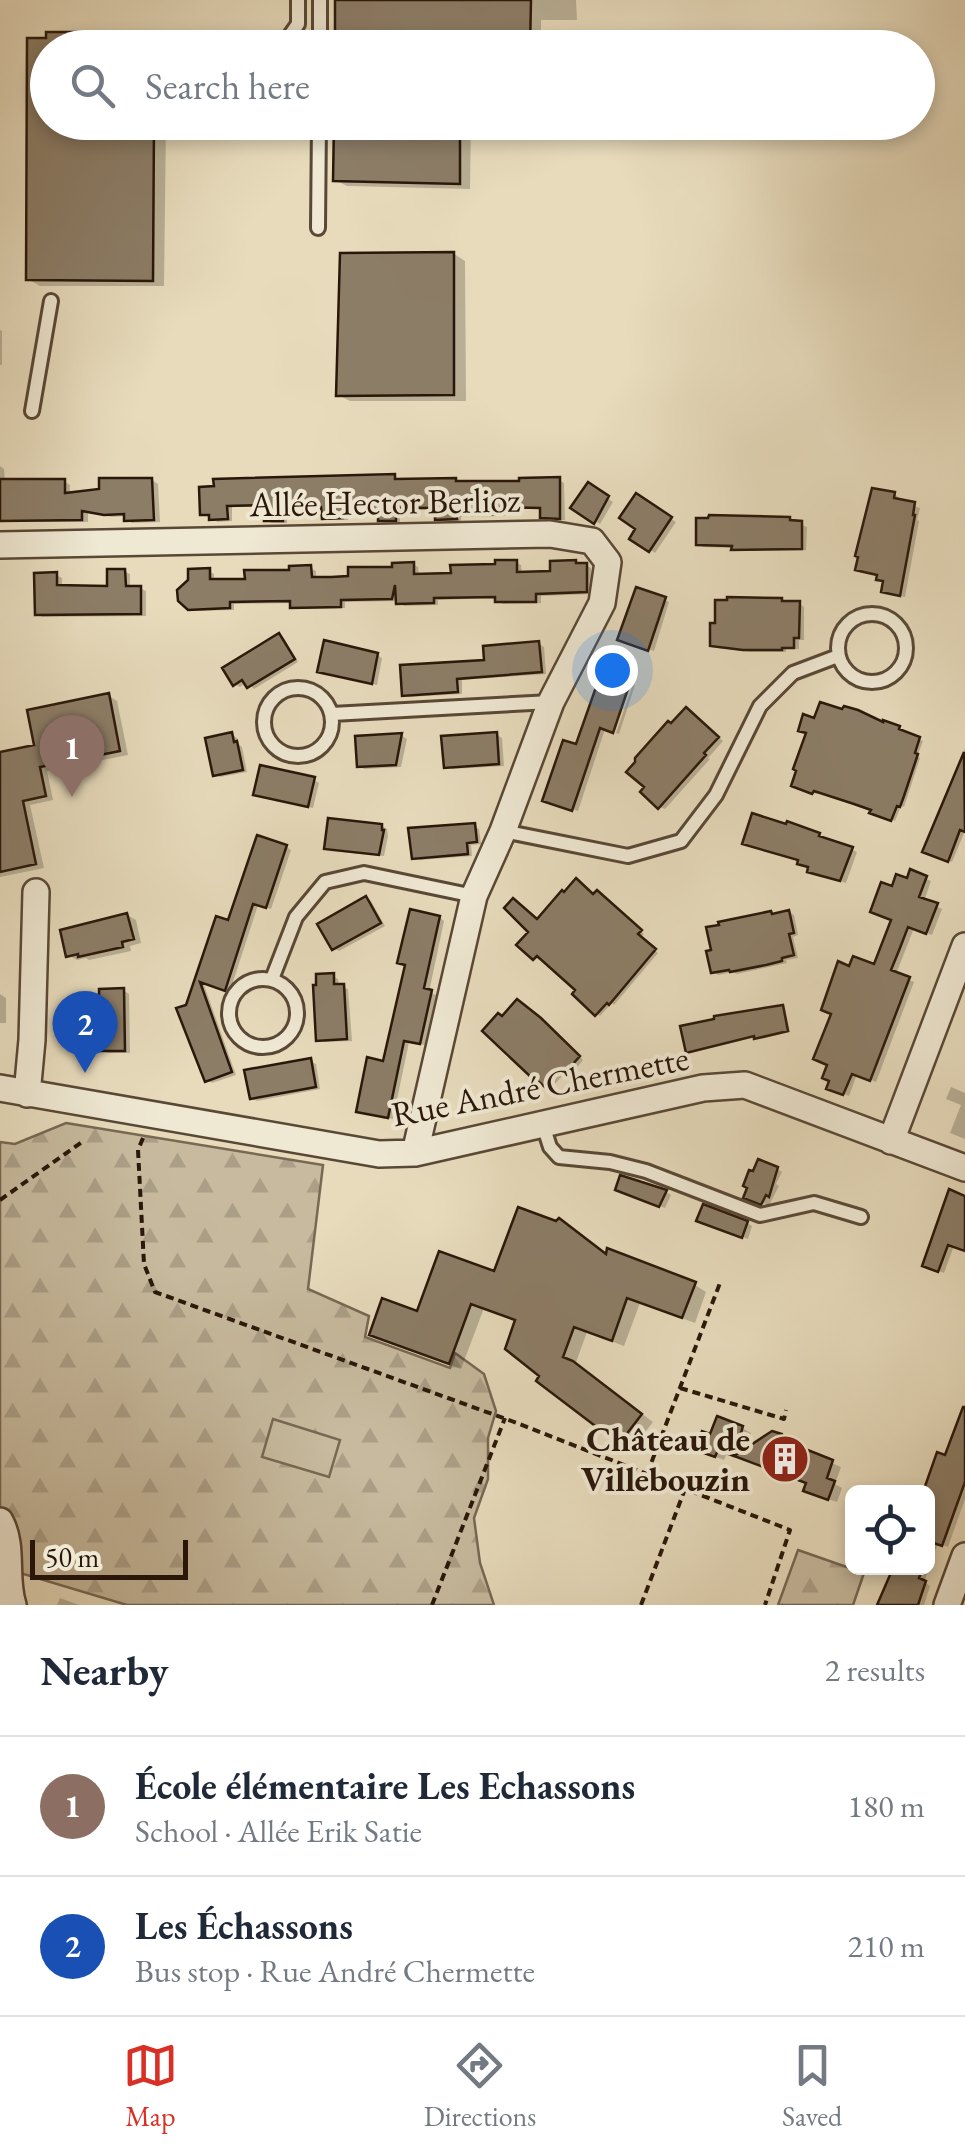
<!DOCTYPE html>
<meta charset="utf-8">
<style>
body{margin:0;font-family:"EB Garamond",serif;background:#f6f6f7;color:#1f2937}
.controls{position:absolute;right:30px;bottom:30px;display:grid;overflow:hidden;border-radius:15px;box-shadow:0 5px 15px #0003}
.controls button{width:90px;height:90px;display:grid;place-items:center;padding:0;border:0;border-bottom:2px solid #e0e1e3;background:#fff;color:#1f2937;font:50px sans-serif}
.scale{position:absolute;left:30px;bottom:25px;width:158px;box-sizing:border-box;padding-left:10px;border:5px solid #2a170a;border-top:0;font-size:28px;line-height:35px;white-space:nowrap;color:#2a170a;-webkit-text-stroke:8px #efe8d3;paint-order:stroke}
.you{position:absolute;left:612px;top:670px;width:35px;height:35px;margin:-25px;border:8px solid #fff;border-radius:50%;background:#1a73e8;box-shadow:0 0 0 15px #1a73e833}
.badge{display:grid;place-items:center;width:65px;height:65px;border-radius:50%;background:#d93025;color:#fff;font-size:32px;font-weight:700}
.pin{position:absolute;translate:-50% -82px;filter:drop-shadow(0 2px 5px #0008)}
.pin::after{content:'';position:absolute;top:52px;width:35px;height:30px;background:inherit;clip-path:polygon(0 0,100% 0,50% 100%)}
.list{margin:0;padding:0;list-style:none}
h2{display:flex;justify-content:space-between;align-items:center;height:130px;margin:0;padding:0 40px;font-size:42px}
h2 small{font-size:32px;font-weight:400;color:#747a83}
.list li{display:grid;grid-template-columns:65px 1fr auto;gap:30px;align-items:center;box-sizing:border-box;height:140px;padding:0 40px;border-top:2px solid #e0e1e3}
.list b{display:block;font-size:38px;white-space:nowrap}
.list p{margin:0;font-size:32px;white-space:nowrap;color:#747a83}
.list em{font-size:32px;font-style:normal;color:#747a83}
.icon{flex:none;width:55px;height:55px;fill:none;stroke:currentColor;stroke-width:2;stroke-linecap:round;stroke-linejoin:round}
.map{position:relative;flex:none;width:965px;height:1605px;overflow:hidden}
.search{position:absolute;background:#fff;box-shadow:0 5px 15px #0003;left:30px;right:30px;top:30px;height:110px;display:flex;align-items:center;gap:25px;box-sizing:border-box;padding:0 35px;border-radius:55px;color:#747a83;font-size:38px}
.sheet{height:410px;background:#fff}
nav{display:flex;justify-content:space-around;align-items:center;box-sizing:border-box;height:140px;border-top:2px solid #e0e1e3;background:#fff;font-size:28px;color:#747a83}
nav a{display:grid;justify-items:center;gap:5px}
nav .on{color:#d93025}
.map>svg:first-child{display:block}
.forest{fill:url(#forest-firs);stroke:#786854;stroke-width:2.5}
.garden{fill:#c7ba9e;stroke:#786854;stroke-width:2.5}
.shadow{fill:#0003}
.building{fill:#8c7d67;stroke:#2a170a;stroke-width:2.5}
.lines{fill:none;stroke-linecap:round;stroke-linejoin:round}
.lane-casing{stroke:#594836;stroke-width:18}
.street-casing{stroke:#594836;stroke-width:30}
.path{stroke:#2a170a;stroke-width:4;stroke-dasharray:8 5;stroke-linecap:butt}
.lane{stroke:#efe8d3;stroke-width:12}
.street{stroke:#efe8d3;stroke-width:25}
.labels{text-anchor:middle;stroke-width:8;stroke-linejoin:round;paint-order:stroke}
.street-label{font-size:35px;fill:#2a170a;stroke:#efe8d3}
.poi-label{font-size:35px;font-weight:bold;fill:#2a170a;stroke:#efe8d3;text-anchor:end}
</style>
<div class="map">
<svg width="965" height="1605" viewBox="0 0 965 1605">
<defs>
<pattern id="forest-firs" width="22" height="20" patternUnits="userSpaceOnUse" patternTransform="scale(2.5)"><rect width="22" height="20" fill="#c7ba9e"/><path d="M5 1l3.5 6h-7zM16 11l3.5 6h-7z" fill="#ab9f87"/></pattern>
</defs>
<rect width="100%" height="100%" fill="#e7dbbc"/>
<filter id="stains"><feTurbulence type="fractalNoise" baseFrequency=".002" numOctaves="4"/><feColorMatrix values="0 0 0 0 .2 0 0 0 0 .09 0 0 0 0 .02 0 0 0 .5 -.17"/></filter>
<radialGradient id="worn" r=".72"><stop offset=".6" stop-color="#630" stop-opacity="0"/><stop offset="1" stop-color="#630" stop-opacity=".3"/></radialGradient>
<path class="forest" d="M 66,1123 L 323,1165 L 308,1289 L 369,1316 L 365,1337 L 450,1368 L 455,1353 L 484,1374 L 496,1411 L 488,1438 L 488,1479 L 474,1518 L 480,1563 L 494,1605 L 127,1605 L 0,1567 L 0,1142 L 15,1144 Z
M 798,1550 L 864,1573 L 853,1605 L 778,1605 Z"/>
<path class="garden" d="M 273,1419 L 340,1440 L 329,1477 L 262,1457 Z"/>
<path class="shadow" d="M 338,0 L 576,0 L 577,20 L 541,20 L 541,48 L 337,48 Z
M 48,34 L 155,35 L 167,42 L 167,48 L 48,48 L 48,122 L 166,122 L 164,286 L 40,286 L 28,279 Z
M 336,122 L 471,122 L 470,189 L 347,186 L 335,180 Z
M 454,254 L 465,261 L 466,401 L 350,401 L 338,395 Z
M 0,330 L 2,331 L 2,365 L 0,365 Z
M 0,466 L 4,469 L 5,481 L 64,481 L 70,485 L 70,495 L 152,480 L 158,484 L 160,522 L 132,523 L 126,520 L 126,516 L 112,517 L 88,512 L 88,522 L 0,522 Z
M 394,477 L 400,480 L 455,480 L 461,484 L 559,480 L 564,483 L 565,520 L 547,520 L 542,517 L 542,509 L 505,509 L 505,516 L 461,517 L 461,521 L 443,521 L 438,518 L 438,509 L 400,510 L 400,522 L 386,523 L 380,520 L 380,513 L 347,514 L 348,520 L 329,520 L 324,517 L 323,509 L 287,509 L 287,523 L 272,523 L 266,520 L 266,507 L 232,507 L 232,521 L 217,522 L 212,516 L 202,513 L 202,489 Z
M 588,485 L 613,502 L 600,524 L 574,508 Z
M 874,491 L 895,495 L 900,498 L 899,502 L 920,508 L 917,520 L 919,521 L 905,597 L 889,594 Z
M 637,496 L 676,522 L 655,553 L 633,538 L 639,529 Z
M 796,523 L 807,527 L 806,550 L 739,551 L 733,548 L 704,547 L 699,544 Z
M 516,562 L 521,565 L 522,574 L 552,574 L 576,562 L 586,565 L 591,568 L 592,594 L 541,596 L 541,603 L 502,604 L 497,598 L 438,600 L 438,605 L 404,606 L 399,601 L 345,602 L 345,608 L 297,609 L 292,606 L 292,603 L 234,604 L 234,610 L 196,611 L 190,608 L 209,571 L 214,574 L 214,582 L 248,581 L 310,568 L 316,571 L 316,580 L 331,580 L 413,564 L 418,567 L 419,576 L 453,575 Z
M 124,571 L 130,574 L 130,588 L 140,588 L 146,591 L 146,616 L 42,617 L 37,614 L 56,575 L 62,578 L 62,588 L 109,588 Z
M 664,600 L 669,602 L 654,651 L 625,642 Z
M 799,603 L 804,607 L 804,640 L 799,640 L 799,649 L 786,649 L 786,652 L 750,652 L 718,648 L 713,645 Z
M 279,635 L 284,638 L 298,662 L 254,689 L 247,682 L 240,687 L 235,684 Z
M 539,644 L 544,647 L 546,674 L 462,680 L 462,694 L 409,697 L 404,694 Z
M 377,655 L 382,658 L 377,685 L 325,673 Z
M 603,673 L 605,729 L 578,811 L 550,802 L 577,748 Z
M 633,684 L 635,685 L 619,734 L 616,733 Z
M 109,696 L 117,701 L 128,755 L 47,771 L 53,800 L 30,805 L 44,868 L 0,877 L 0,755 L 37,747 Z
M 692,713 L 723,741 L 708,758 L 710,759 L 665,809 L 660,807 Z
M 899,728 L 903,730 L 902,733 L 923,741 L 917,757 L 920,758 L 907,798 L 904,807 L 901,806 L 895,821 L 876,814 L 873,809 L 818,791 L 817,794 L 797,787 Z
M 232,735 L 237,738 L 238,744 L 242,747 L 247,772 L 220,777 L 215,774 Z
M 497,735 L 502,738 L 504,766 L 452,769 L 446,766 Z
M 402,736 L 407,739 L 401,767 L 364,769 L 359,766 L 358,739 Z
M 965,748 L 965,831 L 952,862 L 928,853 Z
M 314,780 L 319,783 L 313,808 L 261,796 Z
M 382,826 L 387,829 L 388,836 L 384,856 L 332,851 L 327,848 Z
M 474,826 L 479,829 L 481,844 L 471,845 L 472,856 L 420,860 L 414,858 Z
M 819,835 L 857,852 L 846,883 L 815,874 L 811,867 Z
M 286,847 L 291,850 L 271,909 L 258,905 L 230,991 L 203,982 L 236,1075 L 212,1083 L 207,1080 L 188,1007 L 218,920 L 230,923 Z
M 912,873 L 931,881 L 924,901 L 942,909 L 932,935 L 914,928 L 896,974 L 914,982 L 876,1082 L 857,1074 L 849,1096 L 834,1090 L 851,969 L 876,967 L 893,920 L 893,890 L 908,881 Z
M 601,895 L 644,934 L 640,938 L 658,953 L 614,1005 L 612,1003 L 600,1016 L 575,994 L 579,990 L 542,957 L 539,960 L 520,945 L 538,922 Z
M 366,898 L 371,901 L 385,926 L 339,951 L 334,948 Z
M 789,912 L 794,915 L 798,935 L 793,937 L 798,958 L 786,960 L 787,963 L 737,974 L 733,972 L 718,975 L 713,972 L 774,916 Z
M 127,915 L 136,920 L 141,943 L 130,946 L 131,951 L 89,960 L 86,958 L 77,960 L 68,955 Z
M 440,918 L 444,921 L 429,992 L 436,995 L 425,1045 L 409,1042 L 393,1119 L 364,1113 Z
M 333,976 L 338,979 L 339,986 L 348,989 L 352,1041 L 324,1042 L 319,1039 Z
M 124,991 L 129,994 L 130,1053 L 108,1053 L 102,1050 Z
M 0,994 L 6,998 L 6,1023 L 0,1023 Z
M 782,1007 L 785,1009 L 790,1032 L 760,1039 L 756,1037 L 691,1053 L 688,1051 Z
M 547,1024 L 583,1060 L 571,1075 L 566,1072 L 551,1088 L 546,1085 Z
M 310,1061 L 316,1064 L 320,1089 L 257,1101 L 252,1098 Z
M 951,1087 L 965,1093 L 965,1139 L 950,1133 L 961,1105 L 946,1099 Z
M 777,1169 L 782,1172 L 776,1184 L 779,1186 L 769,1205 L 751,1199 Z
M 623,1192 L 666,1192 L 671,1195 L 665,1208 Z
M 965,1198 L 965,1216 L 944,1273 L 930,1268 Z
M 705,1223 L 747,1223 L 752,1226 L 748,1239 Z
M 608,1257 L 695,1285 L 706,1292 L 695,1323 L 640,1303 L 624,1346 L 587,1332 L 575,1365 L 653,1422 L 632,1449 L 620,1442 L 543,1375 L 518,1321 L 484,1308 L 461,1369 L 384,1341 L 372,1334 L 418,1314 L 495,1274 Z
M 742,1428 L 751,1433 L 745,1452 L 781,1436 L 790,1442 L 793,1447 L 841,1467 L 835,1484 L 842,1488 L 837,1502 L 815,1495 L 809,1484 L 727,1453 L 724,1460 L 707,1454 L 711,1437 Z
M 965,1431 L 965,1499 L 948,1547 L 938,1543 L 924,1582 L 930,1586 L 924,1605 L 885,1605 L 904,1568 L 928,1568 L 929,1508 L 926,1492 L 939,1455 L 947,1458 Z
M 60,1598 L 79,1605 L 57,1605 Z"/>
<path class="building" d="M 335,0 L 531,0 L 530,48 L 335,48 Z
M 46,32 L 126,32 L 126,48 L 48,48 L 48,122 L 154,122 L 153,281 L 26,280 L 27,38 L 46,38 Z
M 334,122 L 460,122 L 460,184 L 333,181 Z
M 454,252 L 454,395 L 336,396 L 340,253 Z
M 395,474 L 395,479 L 456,478 L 456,481 L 519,481 L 519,478 L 560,477 L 560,519 L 540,518 L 540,508 L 500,507 L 501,514 L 456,515 L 457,519 L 435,520 L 435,508 L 396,508 L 396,521 L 378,521 L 378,512 L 343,512 L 343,518 L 322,519 L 321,507 L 282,508 L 283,521 L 264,521 L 264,505 L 227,506 L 228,519 L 209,520 L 209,515 L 200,515 L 199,487 L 214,486 L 213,479 Z
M 99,478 L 152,478 L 154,520 L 124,521 L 124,514 L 104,515 L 82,511 L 82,520 L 0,521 L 0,479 L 65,479 L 65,493 L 99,489 Z
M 588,482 L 609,496 L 594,524 L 570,508 Z
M 872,488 L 895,492 L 894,498 L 915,502 L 913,515 L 915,515 L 900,596 L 881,592 L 883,581 L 876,580 L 877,575 L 855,570 L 858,557 L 855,556 Z
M 636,493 L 672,517 L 649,552 L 629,539 L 635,529 L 619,518 Z
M 709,515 L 790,517 L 790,520 L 802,521 L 802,549 L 731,550 L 732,546 L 696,545 L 696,518 L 708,518 Z
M 495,560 L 517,560 L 517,572 L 550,571 L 550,561 L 576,560 L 576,563 L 587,563 L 587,592 L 536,594 L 536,602 L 495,602 L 495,597 L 434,598 L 434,603 L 396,604 L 395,585 L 392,599 L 341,600 L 341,607 L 290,608 L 290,601 L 230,602 L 230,608 L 188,610 L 178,601 L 177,590 L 188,580 L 188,569 L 210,568 L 210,579 L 245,579 L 244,570 L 289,570 L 289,566 L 311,565 L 312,577 L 331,577 L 348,576 L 348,567 L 392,567 L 392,563 L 414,562 L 414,574 L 451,573 L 450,565 L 495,564 Z
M 107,569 L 125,569 L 126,586 L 141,586 L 141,614 L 35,615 L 34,573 L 57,572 L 57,585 L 107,586 Z
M 636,587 L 666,597 L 648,651 L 617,640 Z
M 727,597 L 782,598 L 782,601 L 800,601 L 799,638 L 794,638 L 794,648 L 782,648 L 782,650 L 743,650 L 710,646 L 710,623 L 715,623 L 715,600 L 727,600 Z
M 279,633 L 295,659 L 247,688 L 242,680 L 233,686 L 222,668 Z
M 324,640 L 378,653 L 372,684 L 317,672 Z
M 539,641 L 542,672 L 457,679 L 458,692 L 402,696 L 400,665 L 484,660 L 483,646 Z
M 602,670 L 631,680 L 613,733 L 600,728 L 572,811 L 542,801 L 563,740 L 576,744 Z
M 109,693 L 120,751 L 40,767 L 46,796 L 23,801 L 36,864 L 0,872 L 0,752 L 34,745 L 27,710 Z
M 820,702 L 842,709 L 844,706 L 858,710 L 883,722 L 883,720 L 900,726 L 899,729 L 920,737 L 915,753 L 918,754 L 904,796 L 900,807 L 897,806 L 891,821 L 869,813 L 871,810 L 854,804 L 814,791 L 812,794 L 791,786 L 796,771 L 793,769 L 806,733 L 798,731 L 803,714 L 814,718 Z
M 686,707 L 719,737 L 704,753 L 706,755 L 658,809 L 640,792 L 644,787 L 626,772 L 635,762 L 635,758 L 668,721 L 671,723 Z
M 232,732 L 234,742 L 237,741 L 243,770 L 213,776 L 205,738 Z
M 497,732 L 499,764 L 444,768 L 441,736 Z
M 402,733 L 396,765 L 357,767 L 355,736 Z
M 964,752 L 965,832 L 960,830 L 948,862 L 922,852 Z
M 260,765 L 315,777 L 308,807 L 253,795 Z
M 752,813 L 786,824 L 787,821 L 820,833 L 819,836 L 853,847 L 840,881 L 807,872 L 808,867 L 797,864 L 798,860 L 742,844 Z
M 328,818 L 382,824 L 382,830 L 384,830 L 379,855 L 324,849 Z
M 475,823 L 477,842 L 467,843 L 468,854 L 412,859 L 408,828 Z
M 257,835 L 287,845 L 266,908 L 253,904 L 225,991 L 200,982 L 232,1072 L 205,1082 L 176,1008 L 186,1005 L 216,916 L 228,920 Z
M 910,869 L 927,876 L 919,897 L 938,903 L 926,934 L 908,927 L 900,948 L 891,970 L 910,977 L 870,1081 L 852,1074 L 843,1095 L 826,1089 L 829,1081 L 822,1078 L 827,1065 L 813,1059 L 831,1014 L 821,1010 L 838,961 L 849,966 L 853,956 L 874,964 L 891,920 L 870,912 L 881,882 L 892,886 L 896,874 L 907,878 Z
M 576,878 L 593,894 L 597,890 L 642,930 L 638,934 L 656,949 L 609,1005 L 607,1003 L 595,1016 L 572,994 L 575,990 L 537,956 L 533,960 L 516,945 L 528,932 L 504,908 L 513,898 L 537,919 L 562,890 L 564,892 Z
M 366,896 L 381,923 L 332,950 L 317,924 Z
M 410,909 L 440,916 L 424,988 L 432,990 L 420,1044 L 404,1041 L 388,1118 L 356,1112 L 367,1057 L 383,1061 L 405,965 L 397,963 Z
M 789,910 L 794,933 L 789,934 L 794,955 L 782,958 L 782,961 L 766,965 L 730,972 L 729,970 L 711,973 L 706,951 L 711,950 L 706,927 L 719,925 L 718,922 L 771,911 L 772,914 Z
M 127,913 L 134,939 L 122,942 L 123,947 L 78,957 L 78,954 L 66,957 L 60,930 Z
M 334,973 L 334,984 L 344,984 L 347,1039 L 316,1041 L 313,985 L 316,985 L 316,974 Z
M 124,988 L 125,1051 L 100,1051 L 99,989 Z
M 517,999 L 541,1018 L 580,1056 L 564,1074 L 560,1070 L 545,1087 L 535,1079 L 534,1080 L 482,1031 L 498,1013 L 502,1016 Z
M 783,1005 L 788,1031 L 754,1039 L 754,1036 L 686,1053 L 680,1026 L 714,1019 L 714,1016 Z
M 311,1058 L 316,1087 L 250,1099 L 244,1070 Z
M 758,1159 L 778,1167 L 769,1197 L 766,1195 L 761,1205 L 743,1198 L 747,1188 L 743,1186 L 749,1170 L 753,1171 Z
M 620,1175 L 667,1190 L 659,1207 L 615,1190 Z
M 949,1189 L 965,1196 L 965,1251 L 948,1245 L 938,1272 L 922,1266 Z
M 703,1204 L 748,1221 L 742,1238 L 696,1221 Z
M 518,1207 L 556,1221 L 559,1218 L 606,1254 L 607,1248 L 696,1282 L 682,1318 L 627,1298 L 612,1341 L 574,1327 L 563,1357 L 573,1361 L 642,1414 L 619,1444 L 536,1381 L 539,1376 L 505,1349 L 515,1320 L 471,1304 L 449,1364 L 369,1335 L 382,1298 L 417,1311 L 439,1251 L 494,1271 Z
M 963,1407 L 965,1407 L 965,1482 L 942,1546 L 928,1541 L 928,1492 L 923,1492 L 937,1452 L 945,1455 Z
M 717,1416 L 743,1426 L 734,1456 L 718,1450 L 715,1457 L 695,1450 L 702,1431 L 710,1434 Z
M 772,1431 L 782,1434 L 785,1441 L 833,1460 L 827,1478 L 835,1481 L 828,1500 L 803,1491 L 806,1483 L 734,1456 Z
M 893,1568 L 923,1568 L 919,1578 L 926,1581 L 918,1605 L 877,1605 Z"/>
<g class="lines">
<g class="lane-casing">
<path id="lane" d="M 281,48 L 298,24 L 298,0
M 320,48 L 320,0
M 318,228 L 319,122
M 32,411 L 51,301
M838 648a34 34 0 1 1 68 0a34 34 0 1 1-68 0Z
M264 722a34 34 0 1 1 68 0a34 34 0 1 1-68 0Z
M 332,714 L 551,702
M 503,831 L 628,856 L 681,841 L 716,795 L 760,706 L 793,673 L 838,656
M229 1013a34 34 0 1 1 68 0a34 34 0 1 1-68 0Z
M 272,979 L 296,917 L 325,882 L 364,873 L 474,896
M 543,1125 L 550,1147 L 559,1157 L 610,1162 L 646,1171 L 760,1215 L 814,1203 L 861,1217"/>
</g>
<g class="street-casing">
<path id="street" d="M 0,545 L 550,534 L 592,541 L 608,562 L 602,603 L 551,702 L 503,831 L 474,896 L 415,1153
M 0,1088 L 379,1154 L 415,1153 L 703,1088 L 745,1085 L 965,1168
M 27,1094 L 32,1040 L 36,892
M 891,1141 L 965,946
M 0,1521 C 14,1546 4,1578 13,1605
M 947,1605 L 965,1556"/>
</g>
<path class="path" d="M 143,1138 L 138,1150 L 144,1264 L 155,1292 L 517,1423 L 790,1530 L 765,1605
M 0,1200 L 82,1142
M 680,1388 L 784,1419 L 786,1410
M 647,1474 L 720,1283
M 432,1605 L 505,1418
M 641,1605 L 685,1489"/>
<use href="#lane" class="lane"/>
<use href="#street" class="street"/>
</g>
<defs>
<g id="building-disc" transform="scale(2.5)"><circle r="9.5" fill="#8f2418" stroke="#efe8d3"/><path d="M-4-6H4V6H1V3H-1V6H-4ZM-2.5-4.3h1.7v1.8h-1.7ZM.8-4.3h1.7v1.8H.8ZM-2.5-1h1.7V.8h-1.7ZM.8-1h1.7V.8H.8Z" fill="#fff"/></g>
</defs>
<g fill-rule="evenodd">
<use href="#building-disc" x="785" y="1459"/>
</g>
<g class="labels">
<g class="street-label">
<text transform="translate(385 502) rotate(-1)" y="12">Allée Hector Berlioz</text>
<text transform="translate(540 1086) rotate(-11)" y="12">Rue André Chermette</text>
</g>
<g class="poi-label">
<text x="750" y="1451">Château de<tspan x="750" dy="40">Villebouzin</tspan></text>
</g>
</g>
<rect width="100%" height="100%" filter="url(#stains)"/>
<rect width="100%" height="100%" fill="url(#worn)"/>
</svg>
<div class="controls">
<button><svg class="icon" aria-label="locate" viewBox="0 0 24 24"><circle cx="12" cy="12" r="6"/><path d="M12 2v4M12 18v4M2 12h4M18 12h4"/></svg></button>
</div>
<div class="scale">50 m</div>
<div class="you"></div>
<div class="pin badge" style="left:72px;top:797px;background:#8d6e63">1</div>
<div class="pin badge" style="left:85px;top:1073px;background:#1a4fb4">2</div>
<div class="search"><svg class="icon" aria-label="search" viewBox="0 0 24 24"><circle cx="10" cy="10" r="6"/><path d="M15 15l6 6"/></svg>Search here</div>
</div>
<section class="sheet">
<h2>Nearby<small>2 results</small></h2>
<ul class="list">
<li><span class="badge" style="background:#8d6e63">1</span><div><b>École élémentaire Les Echassons</b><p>School · Allée Erik Satie</p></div><em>180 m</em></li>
<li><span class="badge" style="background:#1a4fb4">2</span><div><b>Les Échassons</b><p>Bus stop · Rue André Chermette</p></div><em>210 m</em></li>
</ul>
</section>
<nav>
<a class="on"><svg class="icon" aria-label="map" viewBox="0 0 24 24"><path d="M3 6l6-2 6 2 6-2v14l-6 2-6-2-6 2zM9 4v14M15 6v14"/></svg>Map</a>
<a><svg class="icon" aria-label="directions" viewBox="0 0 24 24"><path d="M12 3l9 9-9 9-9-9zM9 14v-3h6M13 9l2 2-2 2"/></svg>Directions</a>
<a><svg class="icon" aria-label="saved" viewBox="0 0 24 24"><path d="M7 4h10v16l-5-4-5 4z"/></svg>Saved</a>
</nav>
